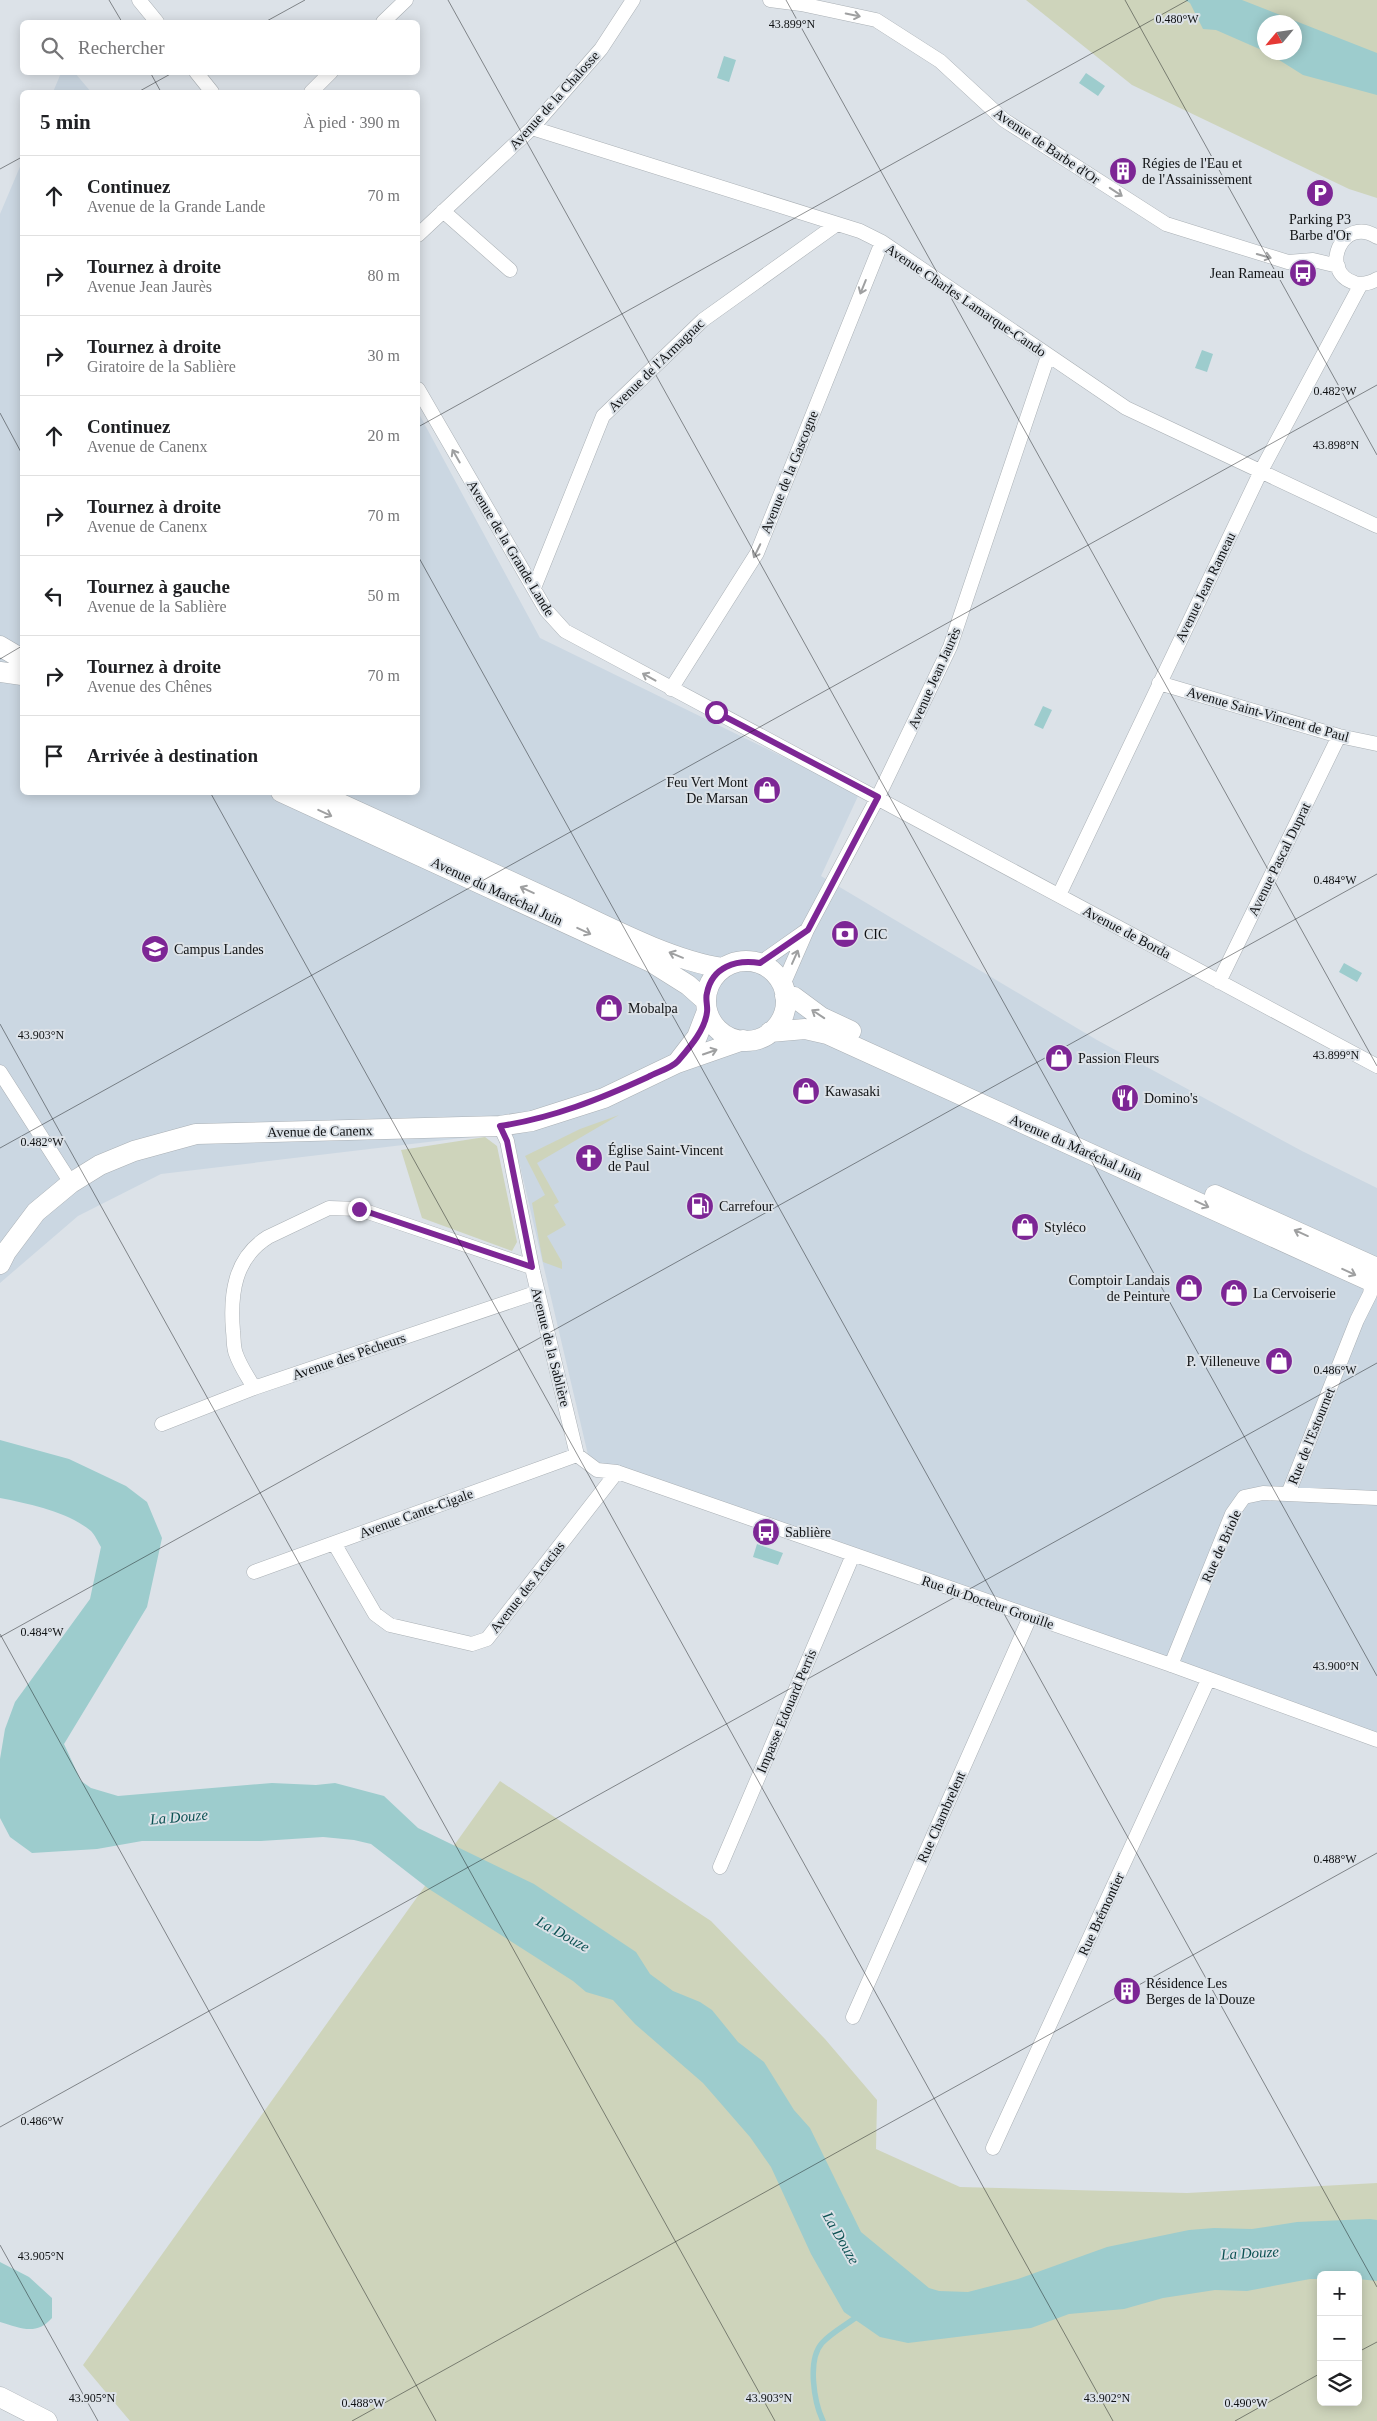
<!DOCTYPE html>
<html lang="fr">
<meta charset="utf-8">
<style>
body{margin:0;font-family:"Times New Roman",serif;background:#f2f2f2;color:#202124}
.controls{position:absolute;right:15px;bottom:15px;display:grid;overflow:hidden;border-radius:8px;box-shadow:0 2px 12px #0003}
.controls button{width:45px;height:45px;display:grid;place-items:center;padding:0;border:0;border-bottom:1px solid #e0e0e0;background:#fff;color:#202124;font:25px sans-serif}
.compass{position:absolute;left:1257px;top:15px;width:45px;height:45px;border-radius:50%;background:#fff;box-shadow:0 2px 12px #0003;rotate:241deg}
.stop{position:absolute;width:15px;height:15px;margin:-11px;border:4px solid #7d2695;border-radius:50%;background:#fff}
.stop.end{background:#7d2695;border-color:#fff;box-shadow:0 1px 5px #0008}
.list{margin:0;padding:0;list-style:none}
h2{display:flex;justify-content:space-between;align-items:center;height:65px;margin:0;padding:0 20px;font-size:21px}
h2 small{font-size:16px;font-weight:400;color:#757577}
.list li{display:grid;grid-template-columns:32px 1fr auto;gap:15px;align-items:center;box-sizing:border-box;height:80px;padding:0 20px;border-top:1px solid #e0e0e0}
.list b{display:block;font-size:19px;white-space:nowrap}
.list p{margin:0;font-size:16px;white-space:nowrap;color:#757577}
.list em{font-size:16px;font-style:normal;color:#757577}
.icon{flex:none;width:28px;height:28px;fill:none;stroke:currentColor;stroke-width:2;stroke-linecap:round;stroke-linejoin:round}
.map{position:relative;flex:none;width:1377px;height:2421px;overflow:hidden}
.search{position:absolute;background:#fff;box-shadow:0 2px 12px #0003;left:20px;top:20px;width:400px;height:55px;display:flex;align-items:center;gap:12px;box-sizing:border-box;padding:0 18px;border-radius:8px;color:#757577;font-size:19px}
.panel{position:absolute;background:#fff;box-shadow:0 2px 12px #0003;left:20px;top:90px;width:400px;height:705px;border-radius:8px}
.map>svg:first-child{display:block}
.built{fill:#cbd7e2}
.green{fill:#ced4bb;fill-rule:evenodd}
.water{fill:#9dcccd}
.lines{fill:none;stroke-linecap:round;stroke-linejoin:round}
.stream{stroke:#9dcccd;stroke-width:5.5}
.street-casing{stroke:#aab0b5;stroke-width:15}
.secondary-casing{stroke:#aab0b5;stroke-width:21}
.street{stroke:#fff;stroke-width:14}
.secondary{stroke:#fff;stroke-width:20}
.oneway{stroke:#9fa0a1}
.route{stroke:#7d2695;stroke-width:6}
.ticks{fill:none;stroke:#101214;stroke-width:1;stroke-opacity:0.45}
.labels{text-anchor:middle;stroke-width:4;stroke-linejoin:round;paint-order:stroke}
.street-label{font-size:14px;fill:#101214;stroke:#dce2e8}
.poi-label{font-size:14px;fill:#101214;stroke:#dce2e8;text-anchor:start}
.water-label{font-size:15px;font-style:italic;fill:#0c5153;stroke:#dce2e8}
.ticks-label{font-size:12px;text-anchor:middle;fill:#101214;stroke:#dce2e8;stroke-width:4;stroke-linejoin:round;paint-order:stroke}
</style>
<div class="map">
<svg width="1377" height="2421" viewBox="0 0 1377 2421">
<rect width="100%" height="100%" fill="#dce2e8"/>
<path class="built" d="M 61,73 L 75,73 L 91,92 L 53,92 Z
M 22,162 L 22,792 L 418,792 L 418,412 L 540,638 L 859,794 L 821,876 L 1097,1040 L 1302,1151 L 1377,1188 L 1377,1740 L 589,1459 L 512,1132 L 161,1174 L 78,1216 L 0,1283 L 0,214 Z"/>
<path class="green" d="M 1026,0 L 1377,0 L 1377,198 L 1349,189 L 1132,85 ZM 1264,22 L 1294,22 L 1294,52 L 1264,52 Z
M 619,1115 L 537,1163 L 559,1202 L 554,1205 L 566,1225 L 547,1236 L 562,1262 L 562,1269 L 543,1262 L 532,1203 L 545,1195 L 525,1156 L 580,1129 Z
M 485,1137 L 497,1146 L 517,1242 L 512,1251 L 422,1218 L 401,1150 Z
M 500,1781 L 711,1921 L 825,2039 L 877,2100 L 876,2149 L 960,2187 L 1187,2193 L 1377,2183 L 1377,2421 L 130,2421 L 83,2365 ZM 1321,2275 L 1358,2275 L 1358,2402 L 1321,2402 Z"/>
<path class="water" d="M 1185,0 L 1242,0 L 1377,53 L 1377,95 L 1303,75 L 1268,53 L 1294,52 L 1294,22 L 1264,22 L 1264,51 L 1216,30 L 1203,29 L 1190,3 Z
M 724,56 L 736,60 L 729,82 L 717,78 Z
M 1086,73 L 1105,86 L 1098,96 L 1079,83 Z
M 1202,350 L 1213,354 L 1207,372 L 1195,368 Z
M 1043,706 L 1052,710 L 1043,729 L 1034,725 Z
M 1344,963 L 1362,973 L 1357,982 L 1339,972 Z
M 0,1440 L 69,1459 L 126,1486 L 147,1502 L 162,1538 L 147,1607 L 64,1744 L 81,1781 L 91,1788 L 118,1796 L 272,1783 L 316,1785 L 335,1783 L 384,1796 L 418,1828 L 534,1884 L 636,1952 L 650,1974 L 673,1991 L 700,2002 L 712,2010 L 738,2042 L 764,2062 L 794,2110 L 810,2128 L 861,2232 L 929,2288 L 939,2291 L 968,2292 L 1018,2279 L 1107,2247 L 1189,2230 L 1214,2228 L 1252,2229 L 1297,2222 L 1370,2219 L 1377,2220 L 1377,2281 L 1358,2279 L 1358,2275 L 1321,2275 L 1321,2279 L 1310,2279 L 1247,2291 L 1215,2290 L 1163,2298 L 1124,2309 L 1069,2314 L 1031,2328 L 908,2343 L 880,2337 L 844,2312 L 811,2254 L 771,2167 L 750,2137 L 703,2083 L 635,2024 L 613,2000 L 586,1992 L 573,1981 L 429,1889 L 371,1844 L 354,1840 L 323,1837 L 261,1841 L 142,1841 L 97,1849 L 32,1853 L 10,1837 L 0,1818 L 0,1759 L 5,1729 L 15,1702 L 90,1599 L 101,1547 C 98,1542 95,1535 91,1531 C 66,1511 30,1504 0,1498 Z
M 757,1544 L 783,1553 L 778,1565 L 753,1557 Z
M 0,2262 L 29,2277 L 52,2298 L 52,2318 C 36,2336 21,2328 0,2322 Z"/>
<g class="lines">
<path class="stream" d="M 823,2421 C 814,2402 807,2360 822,2343 C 832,2332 848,2324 859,2315"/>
<g class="street-casing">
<path id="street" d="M 139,0 L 157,22
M 770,0 L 801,4 L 876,20 L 940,61 L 1004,120 L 1166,224 L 1288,262 L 1313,260 L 1338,266
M 383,22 L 406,0
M 196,72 L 212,92
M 311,92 L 331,72
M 532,128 L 860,231 L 882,242 L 1126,408 L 1377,526
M 443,211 L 510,270
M 418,235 L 532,128 L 601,49 L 633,0
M 1377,237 C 1342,214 1318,272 1355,283 C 1363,285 1370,283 1377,279
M 418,389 L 546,610 L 565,631 L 1377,1066
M 534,588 L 603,416 L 703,320 L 837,224
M 1159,683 L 1339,736 L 1377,744
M 671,689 L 757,553 L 882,242
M 1059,895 L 1261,471 L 1361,284
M 760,963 L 807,930
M 1219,982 L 1339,736
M 783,985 L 807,930 L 878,797 L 950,647 L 1048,356
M 0,1072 L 71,1183
M 500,1126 L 507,1141 L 533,1272 L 577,1455 L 597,1470 L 617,1472 L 1171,1665 L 1377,1740
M 254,1388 C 248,1377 240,1366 236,1354 C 233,1347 234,1338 233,1331 C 230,1295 234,1258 268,1237 L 329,1208 L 359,1209 L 531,1267
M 162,1424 L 254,1388 L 538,1292
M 1288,1494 L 1357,1320 L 1370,1294 L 1373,1274
M 334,1543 L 375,1614 L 390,1625 L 472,1644 L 487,1639 L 617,1472
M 254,1572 L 577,1455
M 1171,1665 L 1232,1514 L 1244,1497 L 1263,1493 L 1377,1498
M 720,1867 L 853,1555
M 853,2017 L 1030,1617
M 993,2148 L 1208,1680"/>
</g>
<g class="secondary-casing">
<path id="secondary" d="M 0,646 L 22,659
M 0,672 L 22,675
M 281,792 L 653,963 L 688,985 L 706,1001
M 315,792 C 398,830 481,868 564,906 C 610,928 673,961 723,968
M706 1001a40 40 0 1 1 80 0a40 40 0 1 1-80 0Z
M 785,996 L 794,997 L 821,1017 L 851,1031
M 770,1032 L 805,1029 L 827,1034 L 1377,1284
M 677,1063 L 697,1037 L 707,1011
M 1215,1195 L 1377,1268
M 0,1264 L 6,1252 L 36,1212 L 71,1183 L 100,1165 L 134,1151 L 196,1134 L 500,1126 L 532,1121 L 604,1098 L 677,1063 L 743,1040
M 0,2397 L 47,2421"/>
</g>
<use href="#street" class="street"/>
<use href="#secondary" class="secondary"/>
</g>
<defs><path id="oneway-shaft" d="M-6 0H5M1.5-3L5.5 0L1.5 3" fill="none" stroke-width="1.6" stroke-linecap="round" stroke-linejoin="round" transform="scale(1.25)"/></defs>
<g class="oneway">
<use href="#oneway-shaft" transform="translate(853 15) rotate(12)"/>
<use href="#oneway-shaft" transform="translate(1116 192) rotate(33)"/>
<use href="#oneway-shaft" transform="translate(1264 256) rotate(16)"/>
<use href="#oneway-shaft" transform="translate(863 287) rotate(112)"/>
<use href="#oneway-shaft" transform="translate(456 456) rotate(-120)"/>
<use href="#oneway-shaft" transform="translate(757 551) rotate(116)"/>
<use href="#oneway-shaft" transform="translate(649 677) rotate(-151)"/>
<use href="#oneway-shaft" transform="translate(325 813) rotate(25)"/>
<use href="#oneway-shaft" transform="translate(527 890) rotate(-155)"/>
<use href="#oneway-shaft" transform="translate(584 931) rotate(25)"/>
<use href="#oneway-shaft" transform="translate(676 955) rotate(-158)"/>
<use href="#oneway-shaft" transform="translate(795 957) rotate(-66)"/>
<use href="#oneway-shaft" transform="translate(818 1014) rotate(-146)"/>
<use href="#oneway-shaft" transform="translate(710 1052) rotate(-19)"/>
<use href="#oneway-shaft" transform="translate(1202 1204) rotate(25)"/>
<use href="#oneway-shaft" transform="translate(1301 1233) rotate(-156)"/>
<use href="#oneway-shaft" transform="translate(1349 1272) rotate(25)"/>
</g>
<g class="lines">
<path class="route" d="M 359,1209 L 532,1267 L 507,1141 L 500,1126 C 553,1118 600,1099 648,1077 C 657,1072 672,1068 678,1061 C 690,1047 705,1030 707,1012 C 708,1006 705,999 707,993 C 712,967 736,959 760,963 L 808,930 L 878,797 L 716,712"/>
</g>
<path class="ticks" d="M 109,0 L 122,22M 448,0 L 1377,1676M 786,0 L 1377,1066M 1125,0 L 1377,455M 265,22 L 305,0M 150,72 L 161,92M 138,92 L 174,72M 0,169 L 22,157M 0,413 L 22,454M 418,427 L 1188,0M 418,556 L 1377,2287M 0,659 L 22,646M 210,792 L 1113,2421M 0,1024 L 775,2421M 0,1148 L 1377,385M 0,1634 L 436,2421M 0,1637 L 1377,874M 0,2127 L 1377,1363M 0,2245 L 98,2421M 1358,2352 L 1377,2342M 352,2421 L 1377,1853M 1235,2421 L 1321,2373"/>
<defs>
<g id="building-disc" transform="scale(1.4375)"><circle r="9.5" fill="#7d2695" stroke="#dce2e8"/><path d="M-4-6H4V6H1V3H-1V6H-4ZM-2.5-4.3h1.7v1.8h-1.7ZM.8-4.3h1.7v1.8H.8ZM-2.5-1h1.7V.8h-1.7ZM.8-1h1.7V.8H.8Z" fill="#fff"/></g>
<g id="parking-disc" transform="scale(1.4375)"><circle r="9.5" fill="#7d2695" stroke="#dce2e8"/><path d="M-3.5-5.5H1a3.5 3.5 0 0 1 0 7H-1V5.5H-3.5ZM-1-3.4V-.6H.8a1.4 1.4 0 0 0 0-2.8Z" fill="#fff"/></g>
<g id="bus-disc" transform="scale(1.4375)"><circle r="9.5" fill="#7d2695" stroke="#dce2e8"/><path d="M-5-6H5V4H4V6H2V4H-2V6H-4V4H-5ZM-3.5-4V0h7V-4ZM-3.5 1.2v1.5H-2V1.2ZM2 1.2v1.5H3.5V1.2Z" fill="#fff"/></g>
<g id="shop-disc" transform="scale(1.4375)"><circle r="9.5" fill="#7d2695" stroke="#dce2e8"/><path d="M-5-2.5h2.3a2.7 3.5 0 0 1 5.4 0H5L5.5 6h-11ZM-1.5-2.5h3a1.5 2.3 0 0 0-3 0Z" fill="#fff"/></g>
<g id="bank-disc" transform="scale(1.4375)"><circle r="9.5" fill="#7d2695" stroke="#dce2e8"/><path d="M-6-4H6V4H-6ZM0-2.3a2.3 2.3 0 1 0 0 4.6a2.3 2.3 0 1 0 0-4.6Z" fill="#fff"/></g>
<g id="university-disc" transform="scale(1.4375)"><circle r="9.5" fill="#7d2695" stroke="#dce2e8"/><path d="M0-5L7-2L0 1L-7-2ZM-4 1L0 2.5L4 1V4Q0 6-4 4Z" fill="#fff"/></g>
<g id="restaurant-disc" transform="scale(1.4375)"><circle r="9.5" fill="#7d2695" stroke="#dce2e8"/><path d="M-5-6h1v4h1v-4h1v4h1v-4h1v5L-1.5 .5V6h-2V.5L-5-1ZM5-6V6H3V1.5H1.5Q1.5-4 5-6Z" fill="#fff"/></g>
<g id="church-disc" transform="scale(1.4375)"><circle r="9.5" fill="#7d2695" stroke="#dce2e8"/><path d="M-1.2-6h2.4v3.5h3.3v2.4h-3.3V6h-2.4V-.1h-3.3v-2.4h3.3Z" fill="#fff"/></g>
<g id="fuel-disc" transform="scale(1.4375)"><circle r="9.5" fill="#7d2695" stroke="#dce2e8"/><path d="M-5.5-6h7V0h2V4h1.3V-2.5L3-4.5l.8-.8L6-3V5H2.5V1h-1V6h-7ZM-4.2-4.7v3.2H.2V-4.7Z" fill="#fff"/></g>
</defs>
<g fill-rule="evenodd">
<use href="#building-disc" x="1123" y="171"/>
<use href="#parking-disc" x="1320" y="193"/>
<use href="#bus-disc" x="1303" y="273"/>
<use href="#shop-disc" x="767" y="790"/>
<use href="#bank-disc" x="845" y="934"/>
<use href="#university-disc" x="155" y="949"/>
<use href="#shop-disc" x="609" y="1008"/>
<use href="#shop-disc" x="1059" y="1058"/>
<use href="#shop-disc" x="806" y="1091"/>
<use href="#restaurant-disc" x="1125" y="1098"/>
<use href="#church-disc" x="589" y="1158"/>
<use href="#fuel-disc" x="700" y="1206"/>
<use href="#shop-disc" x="1025" y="1227"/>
<use href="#shop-disc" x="1189" y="1288"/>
<use href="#shop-disc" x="1234" y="1293"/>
<use href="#shop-disc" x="1279" y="1361"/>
<use href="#bus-disc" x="766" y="1532"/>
<use href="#building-disc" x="1127" y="1991"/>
</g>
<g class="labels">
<g class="street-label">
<text transform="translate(554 100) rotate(-48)" y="5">Avenue de la Chalosse</text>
<text transform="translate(1047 146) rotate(34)" y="5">Avenue de Barbe d'Or</text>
<text transform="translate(966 300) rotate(34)" y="5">Avenue Charles Lamarque-Cando</text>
<text transform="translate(656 365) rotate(-44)" y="5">Avenue de l'Armagnac</text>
<text transform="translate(789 472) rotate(-68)" y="5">Avenue de la Gascogne</text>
<text transform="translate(511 548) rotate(59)" y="5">Avenue de la Grande Lande</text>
<text transform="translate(1205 587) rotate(-64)" y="5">Avenue Jean Rameau</text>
<text transform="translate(934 678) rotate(-66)" y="5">Avenue Jean Jaurès</text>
<text transform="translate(1268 714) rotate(16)" y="5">Avenue Saint-Vincent de Paul</text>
<text transform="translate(1279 859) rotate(-64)" y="5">Avenue Pascal Duprat</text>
<text transform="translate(497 891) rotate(25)" y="5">Avenue du Maréchal Juin</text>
<text transform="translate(1127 932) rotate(28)" y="5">Avenue de Borda</text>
<text transform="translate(320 1131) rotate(-1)" y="5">Avenue de Canenx</text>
<text transform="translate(1076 1147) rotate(24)" y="5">Avenue du Maréchal Juin</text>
<text transform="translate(551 1347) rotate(76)" y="5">Avenue de la Sablière</text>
<text transform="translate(349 1356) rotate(-19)" y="5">Avenue des Pêcheurs</text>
<text transform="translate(1311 1436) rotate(-68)" y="5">Rue de l'Estournet</text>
<text transform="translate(416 1513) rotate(-20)" y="5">Avenue Cante-Cigale</text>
<text transform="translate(1221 1546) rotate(-66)" y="5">Rue de Briole</text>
<text transform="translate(527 1587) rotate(-52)" y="5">Avenue des Acacias</text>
<text transform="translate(988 1602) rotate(19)" y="5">Rue du Docteur Grouille</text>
<text transform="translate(786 1711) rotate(-67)" y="5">Impasse Edouard Perris</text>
<text transform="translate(941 1817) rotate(-66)" y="5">Rue Chambrelent</text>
<text transform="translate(1101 1914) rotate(-65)" y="5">Rue Brémontier</text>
</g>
<g class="poi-label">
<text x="1142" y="168">Régies de l'Eau et<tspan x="1142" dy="16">de l'Assainissement</tspan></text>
<text x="1320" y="224" text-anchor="middle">Parking P3<tspan x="1320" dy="16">Barbe d'Or</tspan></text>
<text x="1284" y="278" text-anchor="end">Jean Rameau</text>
<text x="748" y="787" text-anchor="end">Feu Vert Mont<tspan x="748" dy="16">De Marsan</tspan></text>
<text x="864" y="939">CIC</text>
<text x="174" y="954">Campus Landes</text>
<text x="628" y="1013">Mobalpa</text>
<text x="1078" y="1063">Passion Fleurs</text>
<text x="825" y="1096">Kawasaki</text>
<text x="1144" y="1103">Domino's</text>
<text x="608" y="1155">Église Saint-Vincent<tspan x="608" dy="16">de Paul</tspan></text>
<text x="719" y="1211">Carrefour</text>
<text x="1044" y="1232">Styléco</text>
<text x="1170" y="1285" text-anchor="end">Comptoir Landais<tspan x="1170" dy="16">de Peinture</tspan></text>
<text x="1253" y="1298">La Cervoiserie</text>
<text x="1260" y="1366" text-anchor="end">P. Villeneuve</text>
<text x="785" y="1537">Sablière</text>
<text x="1146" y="1988">Résidence Les<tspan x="1146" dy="16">Berges de la Douze</tspan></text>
</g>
<g class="water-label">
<text transform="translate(179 1817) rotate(-5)" y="5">La Douze</text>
<text transform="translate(563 1934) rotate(29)" y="5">La Douze</text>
<text transform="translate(841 2238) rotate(60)" y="5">La Douze</text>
<text transform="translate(1250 2253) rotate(-3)" y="5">La Douze</text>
</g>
</g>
<g class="ticks-label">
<text x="1177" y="23">0.480°W</text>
<text x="792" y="28">43.899°N</text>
<text x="1335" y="395">0.482°W</text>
<text x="1336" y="449">43.898°N</text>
<text x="1335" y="884">0.484°W</text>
<text x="41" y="1039">43.903°N</text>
<text x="1336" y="1059">43.899°N</text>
<text x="42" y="1146">0.482°W</text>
<text x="1335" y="1374">0.486°W</text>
<text x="42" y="1636">0.484°W</text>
<text x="1336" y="1670">43.900°N</text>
<text x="1335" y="1863">0.488°W</text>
<text x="42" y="2125">0.486°W</text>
<text x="41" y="2260">43.905°N</text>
<text x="92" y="2402">43.905°N</text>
<text x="769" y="2402">43.903°N</text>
<text x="1107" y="2402">43.902°N</text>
<text x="363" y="2407">0.488°W</text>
<text x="1246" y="2407">0.490°W</text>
</g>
</svg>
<div class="controls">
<button>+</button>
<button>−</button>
<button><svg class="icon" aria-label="layers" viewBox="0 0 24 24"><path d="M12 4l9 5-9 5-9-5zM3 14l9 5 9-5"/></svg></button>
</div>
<svg class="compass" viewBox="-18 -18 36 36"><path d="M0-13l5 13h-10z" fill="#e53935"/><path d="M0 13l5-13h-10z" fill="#757577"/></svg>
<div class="stop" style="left:716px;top:712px"></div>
<div class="stop end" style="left:359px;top:1209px"></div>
<div class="search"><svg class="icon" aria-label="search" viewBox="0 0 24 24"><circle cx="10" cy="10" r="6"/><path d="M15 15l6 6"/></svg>Rechercher</div>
<section class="panel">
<h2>5 min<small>À pied · 390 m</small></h2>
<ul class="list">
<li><svg class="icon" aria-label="ahead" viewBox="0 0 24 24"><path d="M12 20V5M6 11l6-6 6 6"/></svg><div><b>Continuez</b><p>Avenue de la Grande Lande</p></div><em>70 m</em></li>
<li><svg class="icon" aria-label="right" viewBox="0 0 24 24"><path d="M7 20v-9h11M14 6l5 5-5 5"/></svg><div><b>Tournez à droite</b><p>Avenue Jean Jaurès</p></div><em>80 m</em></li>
<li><svg class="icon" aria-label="right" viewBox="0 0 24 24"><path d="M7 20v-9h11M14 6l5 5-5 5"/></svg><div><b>Tournez à droite</b><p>Giratoire de la Sablière</p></div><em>30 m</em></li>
<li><svg class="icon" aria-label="ahead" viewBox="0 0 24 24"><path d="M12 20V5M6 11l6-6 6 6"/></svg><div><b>Continuez</b><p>Avenue de Canenx</p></div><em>20 m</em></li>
<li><svg class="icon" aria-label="right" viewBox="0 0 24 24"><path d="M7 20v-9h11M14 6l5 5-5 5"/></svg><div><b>Tournez à droite</b><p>Avenue de Canenx</p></div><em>70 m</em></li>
<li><svg class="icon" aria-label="left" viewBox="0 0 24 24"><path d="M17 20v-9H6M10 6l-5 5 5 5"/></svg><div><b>Tournez à gauche</b><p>Avenue de la Sablière</p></div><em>50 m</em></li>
<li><svg class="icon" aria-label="right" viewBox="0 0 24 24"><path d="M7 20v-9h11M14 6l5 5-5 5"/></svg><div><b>Tournez à droite</b><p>Avenue des Chênes</p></div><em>70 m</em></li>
<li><svg class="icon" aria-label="arrive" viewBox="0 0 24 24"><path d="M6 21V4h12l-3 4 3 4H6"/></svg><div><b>Arrivée à destination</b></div></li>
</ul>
</section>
</div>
